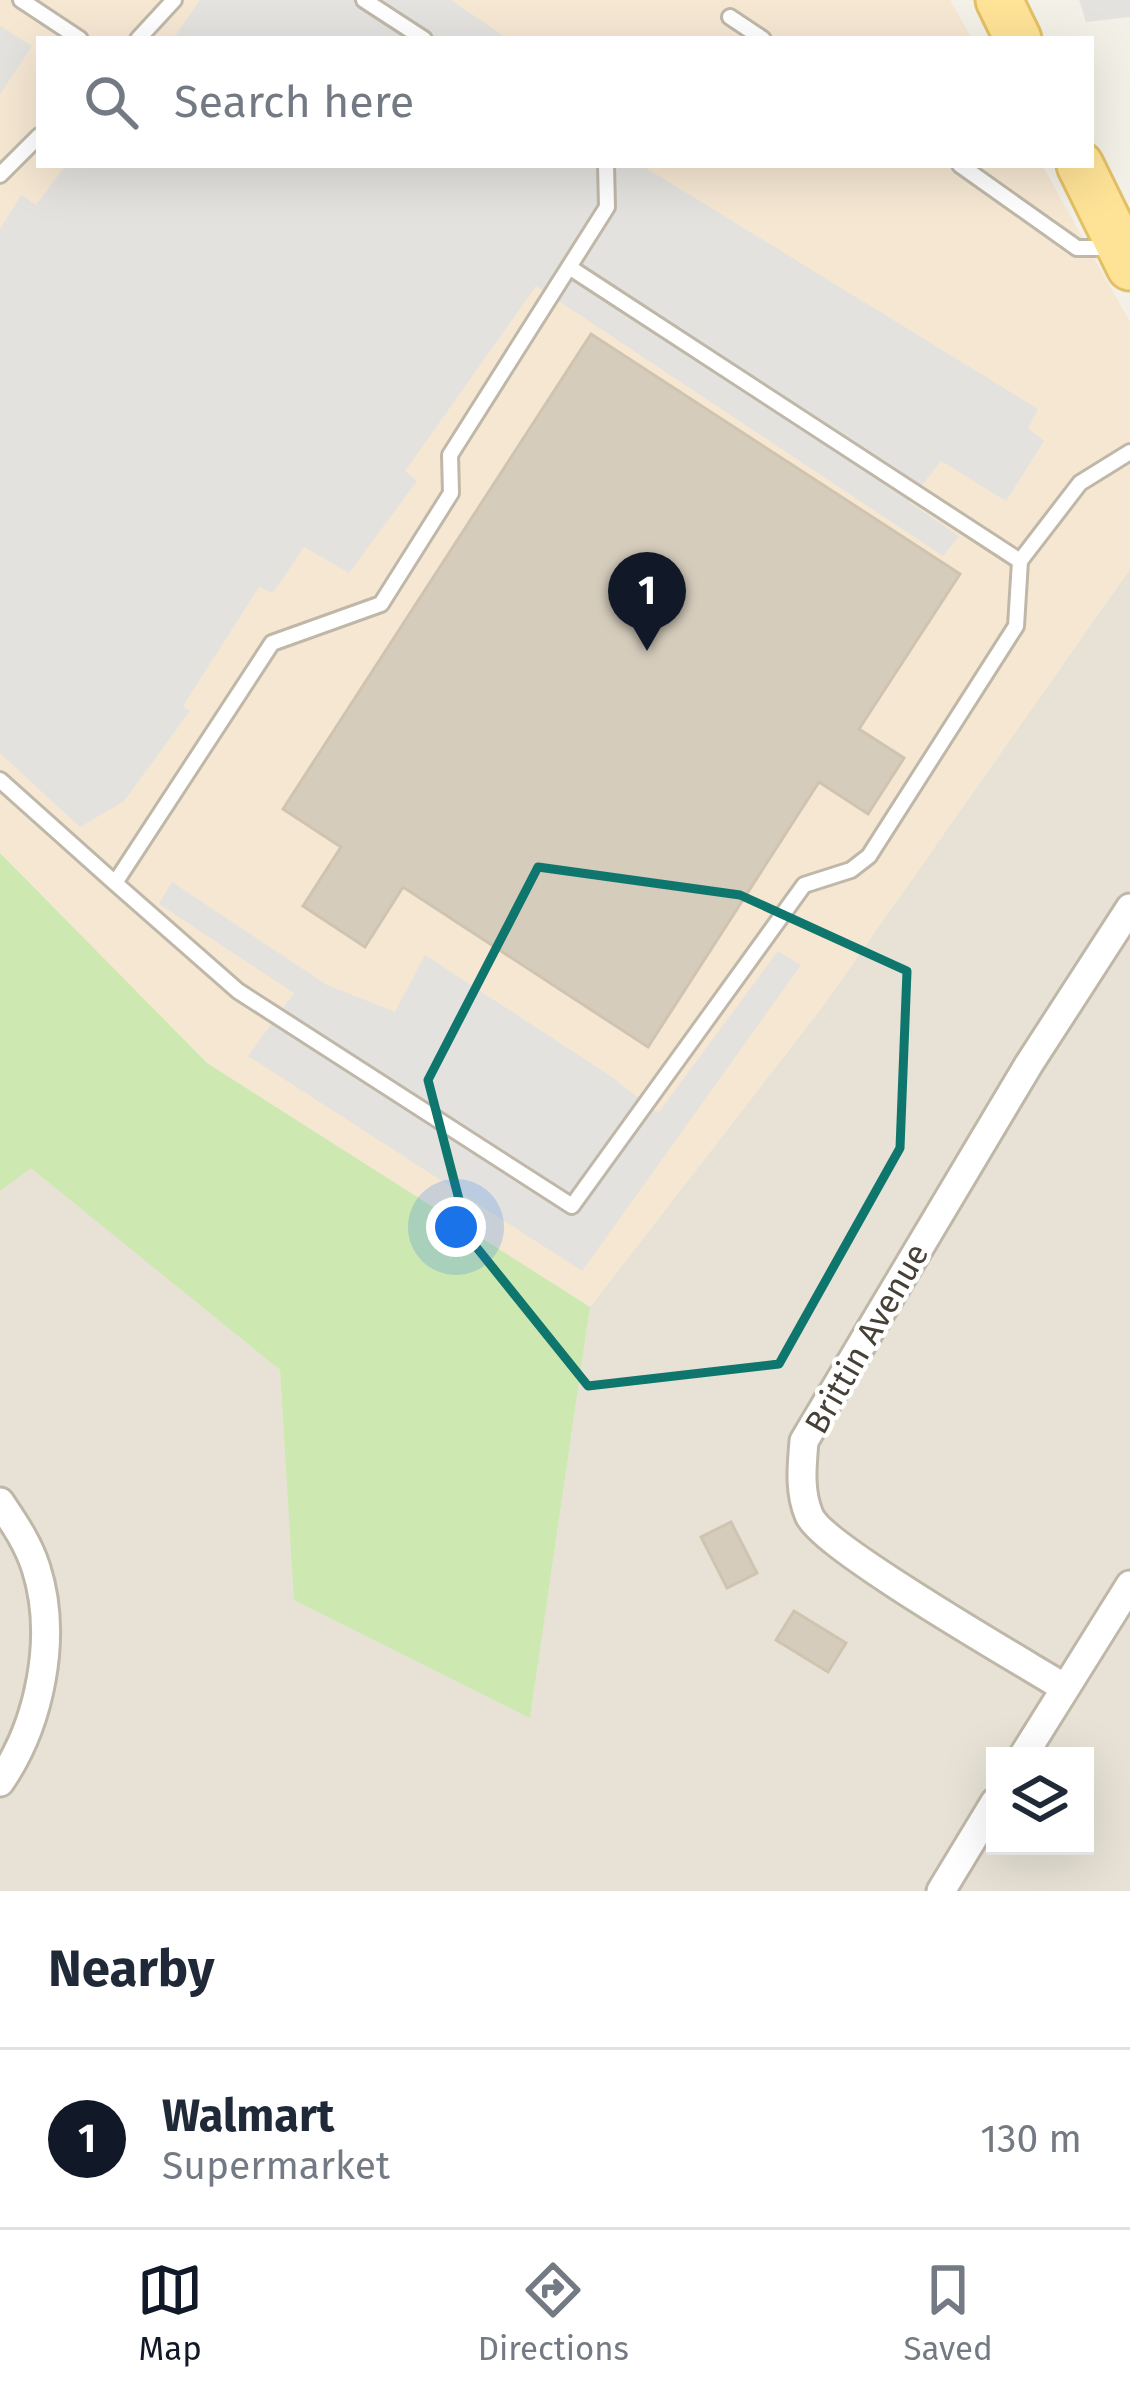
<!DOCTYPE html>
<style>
body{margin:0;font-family:"Fira Sans",sans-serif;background:#f6f6f7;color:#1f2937}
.controls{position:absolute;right:36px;bottom:36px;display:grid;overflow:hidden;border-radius:0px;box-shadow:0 12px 48px #0002}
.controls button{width:108px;height:108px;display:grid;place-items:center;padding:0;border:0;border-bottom:3px solid #e0e1e3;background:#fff;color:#1f2937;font:60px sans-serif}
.you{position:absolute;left:456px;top:1227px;width:42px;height:42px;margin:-30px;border:9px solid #fff;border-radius:50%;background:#1a73e8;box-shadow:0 0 0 18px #1a73e833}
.badge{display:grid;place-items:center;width:78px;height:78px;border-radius:50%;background:#111827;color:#fff;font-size:39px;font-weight:700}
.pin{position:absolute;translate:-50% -99px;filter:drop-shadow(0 3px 6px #0008)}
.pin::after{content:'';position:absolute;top:63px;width:42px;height:36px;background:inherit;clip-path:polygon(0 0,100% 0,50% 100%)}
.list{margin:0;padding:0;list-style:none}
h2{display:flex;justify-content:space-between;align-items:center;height:156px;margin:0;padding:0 48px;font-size:51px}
h2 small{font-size:39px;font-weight:400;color:#747a83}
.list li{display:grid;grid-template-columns:78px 1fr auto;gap:36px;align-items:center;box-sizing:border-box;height:180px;padding:0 48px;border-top:3px solid #e0e1e3}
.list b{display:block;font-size:45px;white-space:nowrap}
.list p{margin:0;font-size:39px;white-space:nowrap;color:#747a83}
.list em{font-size:39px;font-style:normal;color:#747a83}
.icon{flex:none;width:66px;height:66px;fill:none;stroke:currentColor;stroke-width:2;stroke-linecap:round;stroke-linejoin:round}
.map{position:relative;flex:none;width:1130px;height:1891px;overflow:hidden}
.search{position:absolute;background:#fff;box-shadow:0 12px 48px #0002;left:36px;right:36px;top:36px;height:132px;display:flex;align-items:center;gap:30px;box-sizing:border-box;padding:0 42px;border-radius:0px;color:#747a83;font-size:45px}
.sheet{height:336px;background:#fff}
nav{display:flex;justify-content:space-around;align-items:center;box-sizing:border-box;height:168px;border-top:3px solid #e0e1e3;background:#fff;font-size:33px;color:#747a83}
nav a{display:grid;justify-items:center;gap:6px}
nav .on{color:#111827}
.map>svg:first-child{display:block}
.residential{fill:#e7e2d5;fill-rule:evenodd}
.commercial{fill:#f5e7d2}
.green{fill:#cde8b0}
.parking{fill:#e4e2df}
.building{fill:#d5ccbc;stroke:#d0c4b0;stroke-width:3}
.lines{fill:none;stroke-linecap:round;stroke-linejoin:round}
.lane-casing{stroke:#bfb8a9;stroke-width:20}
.street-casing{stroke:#bfb8a9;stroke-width:33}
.primary-casing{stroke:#e3c065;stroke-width:51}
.lane{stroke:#fff;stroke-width:14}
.street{stroke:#fff;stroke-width:27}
.primary{stroke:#fee296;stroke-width:45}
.marked{fill:none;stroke:#0f766e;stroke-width:9;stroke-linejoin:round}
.labels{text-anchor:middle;stroke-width:9;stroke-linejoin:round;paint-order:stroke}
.street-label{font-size:33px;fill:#464036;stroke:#fff}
</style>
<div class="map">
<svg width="1130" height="1891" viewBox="0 0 1130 1891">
<rect width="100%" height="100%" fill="#f3f0e7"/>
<path class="residential" d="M 1130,569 L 1130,1891 L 0,1891 L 0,1191 L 31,1167 L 280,1370 L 295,1600 L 530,1717 L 590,1307 L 823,1006 ZM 995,1756 L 1085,1756 L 1085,1846 L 995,1846 Z"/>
<path class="commercial" d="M 0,0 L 950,0 L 972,39 L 39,39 L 39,165 L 1042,165 L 1130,322 L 1130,569 L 823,1006 L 590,1307 L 207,1063 L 0,853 Z"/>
<path class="green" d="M 0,853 L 207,1063 L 590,1307 L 530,1718 L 294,1600 L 280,1370 L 31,1168 L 0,1191 Z"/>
<path class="parking" d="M 200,0 L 451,0 L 508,39 L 173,39 Z
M 1079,0 L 1130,0 L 1130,17 L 1086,22 Z
M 0,26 L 32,46 L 0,94 Z
M 66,165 L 641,165 L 1038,409 L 1028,428 L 1044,441 L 1006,501 L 941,461 L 909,502 L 959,536 L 943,556 L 536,286 L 405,471 L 417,481 L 349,573 L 304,547 L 273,593 L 259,587 L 183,706 L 190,711 L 124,801 L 80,827 L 0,753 L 0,229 L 21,195 L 36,205 Z
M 172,882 L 327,985 L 395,1012 L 425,955 L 609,1075 L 658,1113 L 778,951 L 801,965 L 582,1271 L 248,1056 L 294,993 L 159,904 Z"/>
<path class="building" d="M 591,334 L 960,574 L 859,729 L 904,758 L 868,814 L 819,782 L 648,1047 L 403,887 L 365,947 L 303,906 L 341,847 L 283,809 Z
M 731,1522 L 757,1573 L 727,1588 L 701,1537 Z
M 794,1611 L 846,1643 L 828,1672 L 776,1640 Z"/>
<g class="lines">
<g class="lane-casing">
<path id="lane" d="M 21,0 L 80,39
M 364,0 L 424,39
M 730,17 L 763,39
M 138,39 L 174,0
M 960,165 L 1077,248 L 1114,248
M 0,175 L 39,136
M 569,267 L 1020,561 L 1080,483 L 1130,452
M 0,780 L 115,883 L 272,643 L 381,604 L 451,493 L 450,455 L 607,207 L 606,165
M 115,883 L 238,991 L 572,1206 L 804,885 L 851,870 L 869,856 L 1016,626 L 1020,561"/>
</g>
<g class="street-casing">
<path id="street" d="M 0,1502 C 14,1523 28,1543 36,1568 C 58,1637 40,1724 0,1782
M 1065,1688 C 1023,1662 822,1547 809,1515 C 799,1491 802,1466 804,1441 L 1029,1064 L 1130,908
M 1023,1756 L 1130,1585
M 941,1891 L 995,1802"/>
</g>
<g class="primary-casing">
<path id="primary" d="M 999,0 L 1018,39
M 1080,165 L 1130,267"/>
</g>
<use href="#lane" class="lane"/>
<use href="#street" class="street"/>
<use href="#primary" class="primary"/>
</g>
<path class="marked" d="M 538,867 L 740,895 L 907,971 L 900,1148 L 779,1364 L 588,1386 L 469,1238 L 428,1080 Z"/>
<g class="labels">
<g class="street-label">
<text transform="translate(866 1338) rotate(-60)" y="12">Brittin Avenue</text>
</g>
</g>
</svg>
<div class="controls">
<button><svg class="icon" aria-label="layers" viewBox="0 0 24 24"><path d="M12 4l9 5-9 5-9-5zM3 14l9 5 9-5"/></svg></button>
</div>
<div class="you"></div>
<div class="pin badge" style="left:647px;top:651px">1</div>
<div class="search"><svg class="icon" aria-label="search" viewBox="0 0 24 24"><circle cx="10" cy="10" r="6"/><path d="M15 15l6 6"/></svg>Search here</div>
</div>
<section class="sheet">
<h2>Nearby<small></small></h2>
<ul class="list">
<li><span class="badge">1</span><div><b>Walmart</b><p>Supermarket</p></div><em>130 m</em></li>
</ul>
</section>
<nav>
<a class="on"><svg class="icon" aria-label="map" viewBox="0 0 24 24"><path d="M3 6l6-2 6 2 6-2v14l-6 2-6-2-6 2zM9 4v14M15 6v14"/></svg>Map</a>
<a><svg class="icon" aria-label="directions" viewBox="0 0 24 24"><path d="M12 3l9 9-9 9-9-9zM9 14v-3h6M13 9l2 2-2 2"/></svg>Directions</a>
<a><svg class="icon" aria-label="saved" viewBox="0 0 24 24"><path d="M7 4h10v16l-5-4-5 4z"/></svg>Saved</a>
</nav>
